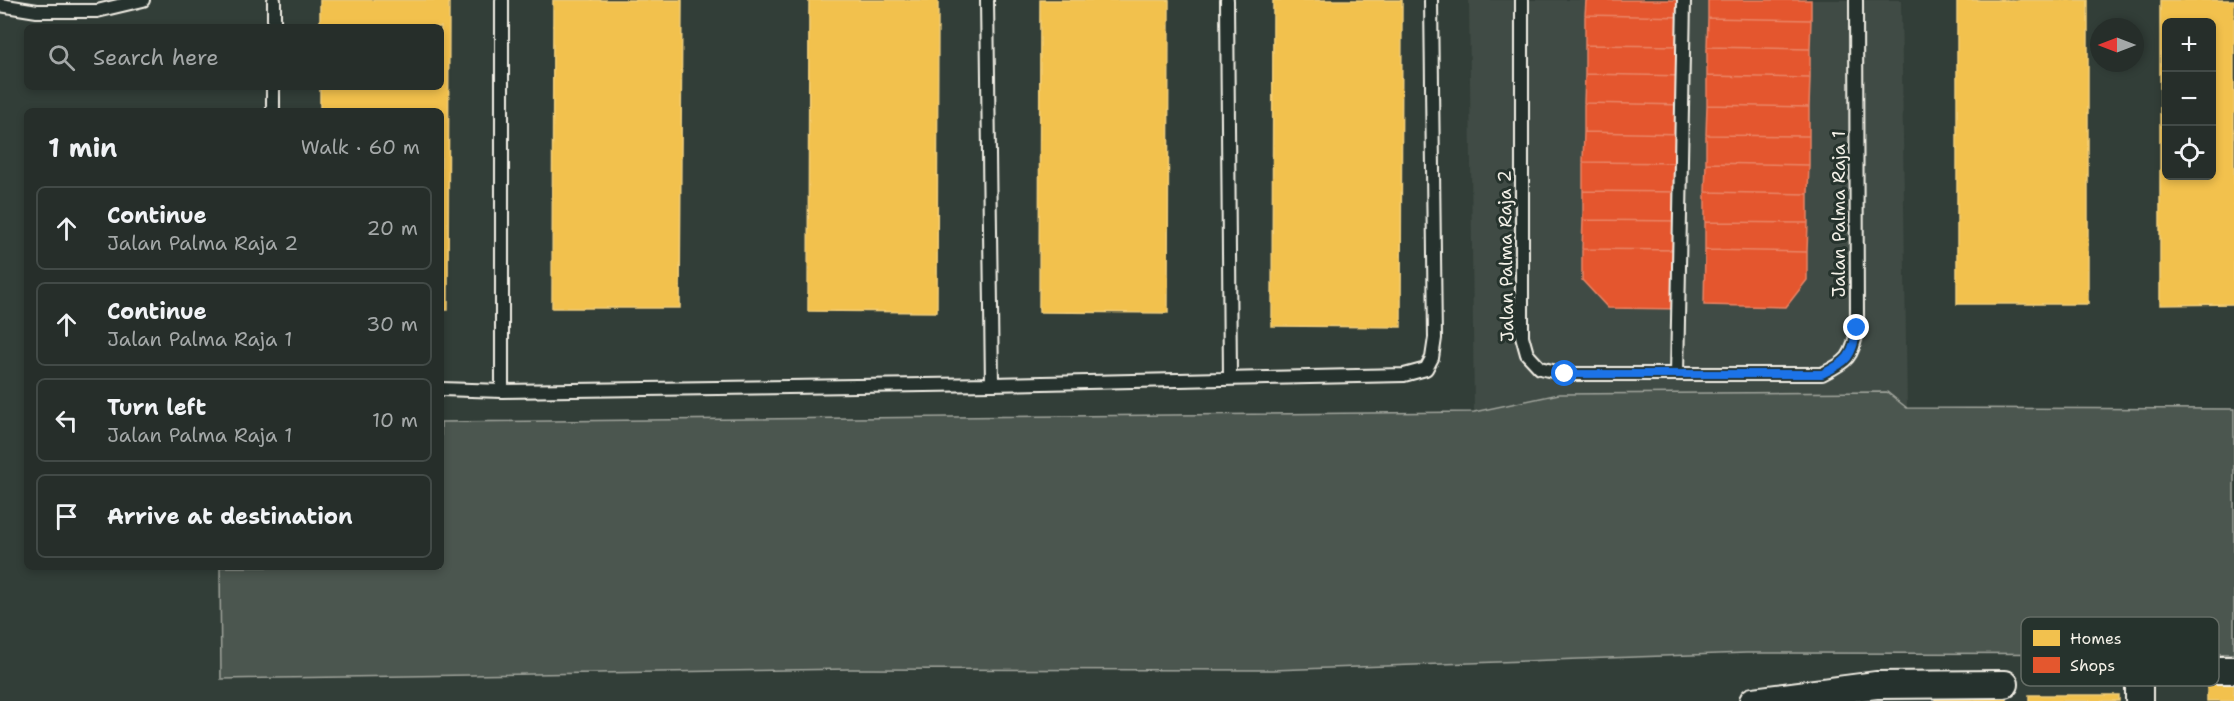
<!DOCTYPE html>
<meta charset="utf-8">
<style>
body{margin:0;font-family:"Shantell Sans",sans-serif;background:#323a36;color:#f1f3f6}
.controls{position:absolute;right:18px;top:18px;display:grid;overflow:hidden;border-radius:9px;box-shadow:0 3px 9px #0003}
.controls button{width:54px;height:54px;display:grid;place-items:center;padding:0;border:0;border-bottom:2px solid #424a47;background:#262e2a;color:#f1f3f6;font:30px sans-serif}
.compass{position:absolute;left:2090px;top:18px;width:54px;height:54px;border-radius:50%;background:#262e2a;box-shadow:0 3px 9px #0003;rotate:270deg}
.stop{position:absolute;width:18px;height:18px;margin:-14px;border:4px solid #1a73e8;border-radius:50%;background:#fff}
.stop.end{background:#1a73e8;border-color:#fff;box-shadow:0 2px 6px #0008}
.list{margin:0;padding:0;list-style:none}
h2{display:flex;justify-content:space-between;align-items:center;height:78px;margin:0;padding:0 24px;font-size:26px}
h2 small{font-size:20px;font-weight:400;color:#a4a8a8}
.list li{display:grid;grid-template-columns:39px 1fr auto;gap:18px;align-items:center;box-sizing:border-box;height:84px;margin:0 12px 12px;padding:0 12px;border:2px solid #424a47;border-radius:9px}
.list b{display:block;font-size:22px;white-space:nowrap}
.list p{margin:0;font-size:20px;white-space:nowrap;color:#a4a8a8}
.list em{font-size:20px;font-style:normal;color:#a4a8a8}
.icon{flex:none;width:33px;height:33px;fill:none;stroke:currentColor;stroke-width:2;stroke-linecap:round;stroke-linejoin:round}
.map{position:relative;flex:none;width:2234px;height:701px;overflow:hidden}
.search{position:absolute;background:#262e2a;box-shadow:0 3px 9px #0003;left:24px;top:24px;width:420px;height:66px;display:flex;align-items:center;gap:15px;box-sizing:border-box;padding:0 21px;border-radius:9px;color:#a4a8a8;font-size:22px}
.panel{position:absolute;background:#262e2a;box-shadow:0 3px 9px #0003;left:24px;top:108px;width:420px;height:462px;border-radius:9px}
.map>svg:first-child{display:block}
.built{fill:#404b44}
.green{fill:#4c564f;stroke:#a0a49c;stroke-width:1.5}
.homes{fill:#f2c14e;stroke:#f3cf7c;stroke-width:1.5;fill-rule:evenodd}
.shops{fill:#e4572e;stroke:#e98566;stroke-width:1.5}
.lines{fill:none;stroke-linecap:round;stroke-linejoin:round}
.lane-casing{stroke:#f4f1e8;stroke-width:16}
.street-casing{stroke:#f4f1e8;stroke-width:30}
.lane{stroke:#26332d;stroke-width:12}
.street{stroke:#26332d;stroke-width:26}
.route{stroke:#1a73e8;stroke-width:8}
.labels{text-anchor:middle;stroke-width:6;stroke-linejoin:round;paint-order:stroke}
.street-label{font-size:18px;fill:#f4f1e8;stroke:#26332d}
.key{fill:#26332d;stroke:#646c65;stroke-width:1.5}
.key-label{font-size:16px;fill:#f4f1e8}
</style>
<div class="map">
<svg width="2234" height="701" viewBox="0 0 2234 701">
<rect width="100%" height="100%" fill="#323e38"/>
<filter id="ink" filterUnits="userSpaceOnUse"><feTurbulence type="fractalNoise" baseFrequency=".0167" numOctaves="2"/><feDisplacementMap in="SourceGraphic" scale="12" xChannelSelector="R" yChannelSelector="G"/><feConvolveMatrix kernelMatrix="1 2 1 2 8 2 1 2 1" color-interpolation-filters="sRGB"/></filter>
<g filter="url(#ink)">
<path class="built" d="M 1469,0 L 1901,0 L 1907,408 L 1559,394 L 1474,412 Z"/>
<path class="green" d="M 1887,392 L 1907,408 L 2234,409 L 2234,654 L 1746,653 L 1273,670 L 850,669 L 221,679 L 220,567 L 441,567 L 441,422 L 1474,412 L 1559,394 Z"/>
<path class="homes" d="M 320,0 L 449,0 L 448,310 L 441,310 L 441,111 L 320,111 L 320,87 L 441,87 L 441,27 L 320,27 Z
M 553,0 L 682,0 L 680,308 L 552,308 Z
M 809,0 L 938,0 L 937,312 L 808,311 Z
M 1040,0 L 1169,0 L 1168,313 L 1039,312 Z
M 1273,0 L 1402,0 L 1401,327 L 1272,326 Z
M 1957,0 L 2088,0 L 2088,304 L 1957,304 Z
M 2160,0 L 2234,0 L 2234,304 L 2160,305 ZM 2166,22 L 2212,22 L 2212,176 L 2166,176 Z
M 2207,675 L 2234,675 L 2234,701 L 2207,701 Z
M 2029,695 L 2119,695 L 2119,701 L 2029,701 Z
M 1935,696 L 2007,696 L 2007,701 L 1935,701 Z"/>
<path class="shops" d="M 1586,0 L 1687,0 L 1687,17 L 1585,15 Z
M 1708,0 L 1811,0 L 1811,20 L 1708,18 Z
M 1585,15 L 1687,17 L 1687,46 L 1585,45 Z
M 1708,18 L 1811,20 L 1810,49 L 1707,47 Z
M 1585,45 L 1687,46 L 1686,76 L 1585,74 Z
M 1707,47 L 1810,49 L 1810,78 L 1707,76 Z
M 1585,74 L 1686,76 L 1686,105 L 1584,103 Z
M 1707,76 L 1810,78 L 1809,107 L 1707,105 Z
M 1584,103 L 1686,105 L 1685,134 L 1584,132 Z
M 1707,105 L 1809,107 L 1809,136 L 1706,135 Z
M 1584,132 L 1685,134 L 1685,163 L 1583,162 Z
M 1706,135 L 1809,136 L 1809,165 L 1706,163 Z
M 1583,162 L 1685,163 L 1685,192 L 1583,191 Z
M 1706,163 L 1809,165 L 1808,194 L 1705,192 Z
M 1583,191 L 1685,192 L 1684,221 L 1583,220 Z
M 1705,192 L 1808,194 L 1808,223 L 1705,222 Z
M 1583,220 L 1684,221 L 1684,250 L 1582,249 Z
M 1705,222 L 1808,223 L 1807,252 L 1705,250 Z
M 1582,249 L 1684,250 L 1683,309 L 1608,308 L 1582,280 Z
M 1705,250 L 1807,252 L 1807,280 L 1786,307 L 1704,305 Z"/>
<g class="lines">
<g class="lane-casing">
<path id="lane" d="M 987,0 L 992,384
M 1227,0 L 1230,377
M 1522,0 L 1522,336 L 1527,354 L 1540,368 L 1565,374 L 1822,374 C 1847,362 1853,357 1857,329 L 1856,0
M 0,5 L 37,11 L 97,11 L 143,0
M 274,27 L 274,0
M 273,111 L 273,87
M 1677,374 L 1684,0
M 441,389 L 502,391 L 992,384 L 1404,375 L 1426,369 L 1432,358 L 1435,338 L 1431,0
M 502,391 L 502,0"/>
</g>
<g class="street-casing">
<path id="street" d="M 1753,701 L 1876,685 L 2005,684
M 2139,701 L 2139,670 L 2234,670"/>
</g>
<use href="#lane" class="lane"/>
<use href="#street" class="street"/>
</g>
</g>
<g class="lines" filter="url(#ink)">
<path class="route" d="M 1565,374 L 1822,374 C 1847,362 1853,357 1857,328"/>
</g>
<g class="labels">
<g class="street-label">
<text transform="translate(1839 214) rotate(-90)" y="6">Jalan Palma Raja 1</text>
<text transform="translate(1506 256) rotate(-91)" y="6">Jalan Palma Raja 2</text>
</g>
</g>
<rect x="2021" y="617" width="198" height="69" rx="9" class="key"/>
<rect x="2033" y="630" width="27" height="16" fill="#f2c14e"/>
<rect x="2033" y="657" width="27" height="16" fill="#e4572e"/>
<g class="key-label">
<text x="2070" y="644">Homes</text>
<text x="2070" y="671">Shops</text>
</g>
</svg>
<div class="controls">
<button>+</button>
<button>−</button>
<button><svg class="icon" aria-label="locate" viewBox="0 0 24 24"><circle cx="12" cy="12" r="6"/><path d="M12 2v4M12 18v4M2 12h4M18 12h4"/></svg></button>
</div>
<svg class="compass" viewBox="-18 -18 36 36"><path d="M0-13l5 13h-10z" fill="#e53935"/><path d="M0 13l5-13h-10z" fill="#a4a8a8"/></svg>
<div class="stop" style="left:1565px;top:374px"></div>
<div class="stop end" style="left:1857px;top:328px"></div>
<div class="search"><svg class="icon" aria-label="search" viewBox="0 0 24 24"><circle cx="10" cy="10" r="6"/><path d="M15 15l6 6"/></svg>Search here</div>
<section class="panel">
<h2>1 min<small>Walk · 60 m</small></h2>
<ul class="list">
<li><svg class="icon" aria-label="ahead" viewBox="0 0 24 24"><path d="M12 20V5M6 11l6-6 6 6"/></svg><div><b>Continue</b><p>Jalan Palma Raja 2</p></div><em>20 m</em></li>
<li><svg class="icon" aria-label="ahead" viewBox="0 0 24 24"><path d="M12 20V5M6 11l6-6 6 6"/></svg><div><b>Continue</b><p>Jalan Palma Raja 1</p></div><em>30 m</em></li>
<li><svg class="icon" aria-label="left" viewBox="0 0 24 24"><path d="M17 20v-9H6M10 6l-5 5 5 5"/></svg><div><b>Turn left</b><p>Jalan Palma Raja 1</p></div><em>10 m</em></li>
<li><svg class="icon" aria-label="arrive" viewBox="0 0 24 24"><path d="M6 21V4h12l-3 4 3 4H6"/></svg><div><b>Arrive at destination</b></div></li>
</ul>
</section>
</div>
